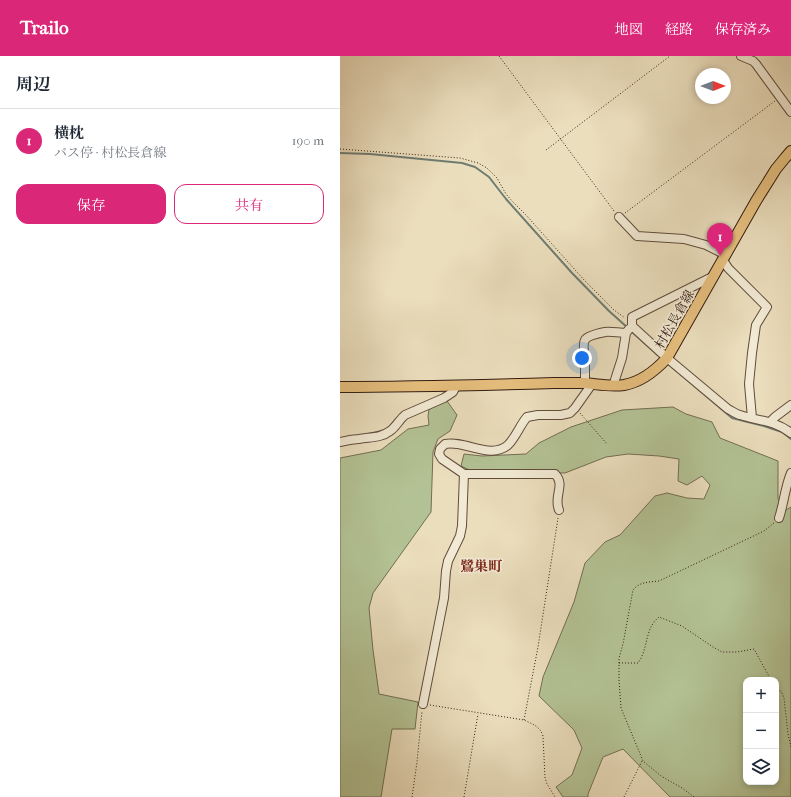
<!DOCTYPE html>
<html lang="ja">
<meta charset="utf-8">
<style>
body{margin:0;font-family:"IM FELL French Canon","Noto Serif JP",serif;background:#f2f2f3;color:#1f2937}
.controls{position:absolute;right:12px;bottom:12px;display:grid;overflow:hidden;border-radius:8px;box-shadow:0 2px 6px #0003}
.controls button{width:36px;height:36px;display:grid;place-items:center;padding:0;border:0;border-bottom:1px solid #e0e1e3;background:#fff;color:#1f2937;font:20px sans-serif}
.compass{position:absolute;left:355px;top:12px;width:36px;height:36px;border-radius:50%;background:#fff;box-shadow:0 2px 6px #0003;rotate:90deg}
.you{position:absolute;left:242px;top:302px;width:14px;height:14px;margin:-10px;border:3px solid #fff;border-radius:50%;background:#1a73e8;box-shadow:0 0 0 6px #1a73e833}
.badge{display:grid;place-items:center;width:26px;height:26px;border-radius:50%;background:#db2777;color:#fff;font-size:13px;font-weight:700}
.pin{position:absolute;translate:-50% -33px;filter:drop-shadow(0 1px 2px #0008)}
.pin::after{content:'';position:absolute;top:21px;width:14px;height:12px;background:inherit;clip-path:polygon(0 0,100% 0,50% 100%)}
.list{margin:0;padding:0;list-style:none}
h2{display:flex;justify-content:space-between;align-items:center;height:52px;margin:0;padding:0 16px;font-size:17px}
h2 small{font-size:13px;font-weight:400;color:#747a83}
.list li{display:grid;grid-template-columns:26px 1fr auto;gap:12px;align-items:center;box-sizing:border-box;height:64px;padding:0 16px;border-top:1px solid #e0e1e3}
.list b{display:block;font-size:15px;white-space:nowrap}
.list p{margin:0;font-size:13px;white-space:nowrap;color:#747a83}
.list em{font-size:13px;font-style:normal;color:#747a83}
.actions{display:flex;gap:8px;padding:12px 16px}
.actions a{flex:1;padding:9px 0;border:1px solid #db2777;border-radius:12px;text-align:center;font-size:14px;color:#db2777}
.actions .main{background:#db2777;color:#fff}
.icon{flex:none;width:22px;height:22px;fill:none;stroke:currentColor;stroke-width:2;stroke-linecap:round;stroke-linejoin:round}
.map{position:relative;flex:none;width:451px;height:741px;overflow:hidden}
header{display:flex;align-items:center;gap:24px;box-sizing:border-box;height:56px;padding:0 20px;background:#db2777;color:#fff}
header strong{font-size:19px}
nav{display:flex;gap:22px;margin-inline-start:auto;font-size:14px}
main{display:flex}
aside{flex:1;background:#fff}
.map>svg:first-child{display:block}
.green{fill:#b3c294;stroke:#726e53;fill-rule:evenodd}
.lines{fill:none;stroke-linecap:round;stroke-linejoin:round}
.stream{stroke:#6f7c72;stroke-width:2}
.minor-casing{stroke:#604c3d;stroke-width:10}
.major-casing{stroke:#321b12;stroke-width:12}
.path{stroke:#321b12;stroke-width:1;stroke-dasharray:1 2;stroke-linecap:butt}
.minor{stroke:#f2ead4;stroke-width:8}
.major{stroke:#e6bf7e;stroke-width:10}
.labels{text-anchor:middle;stroke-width:3.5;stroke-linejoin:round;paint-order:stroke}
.street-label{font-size:13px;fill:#321b12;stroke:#f2ead4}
.neighbourhood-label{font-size:14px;font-weight:bold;fill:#7a1f14;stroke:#f2ead4}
</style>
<header>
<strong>Trailo</strong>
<nav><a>地図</a><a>経路</a><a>保存済み</a></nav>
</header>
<main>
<aside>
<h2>周辺<small></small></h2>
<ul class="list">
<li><span class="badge">1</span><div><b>横枕</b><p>バス停 · 村松長倉線</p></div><em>190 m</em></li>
</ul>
<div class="actions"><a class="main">保存</a><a>共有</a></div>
</aside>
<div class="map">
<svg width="451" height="741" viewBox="0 0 451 741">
<rect width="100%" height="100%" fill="#ebdebd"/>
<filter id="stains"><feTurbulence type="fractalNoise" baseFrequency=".005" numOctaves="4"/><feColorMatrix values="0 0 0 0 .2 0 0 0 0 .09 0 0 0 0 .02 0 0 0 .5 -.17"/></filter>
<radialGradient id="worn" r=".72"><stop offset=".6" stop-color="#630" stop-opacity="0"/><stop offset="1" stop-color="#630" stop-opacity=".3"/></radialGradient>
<path class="green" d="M 107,345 L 117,359 L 110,375 L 98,383 L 93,396 L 91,456 L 33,537 L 29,552 L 33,594 L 39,638 L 78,646 L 75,673 L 52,673 L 41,741 L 0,741 L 0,402 L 41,394 L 68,373 L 89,369 L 88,360 L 89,353 Z
M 333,351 L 346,358 L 372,366 L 380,382 L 438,405 L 438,443 L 446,454 L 451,451 L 451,741 L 330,741 L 283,693 L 263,701 L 248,738 L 248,741 L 223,741 L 216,731 L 232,719 L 242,692 L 234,674 L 199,640 L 203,621 L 234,546 L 245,507 L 265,486 L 280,479 L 315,440 L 327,437 L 347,442 L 364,443 L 370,429 L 362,420 L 347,429 L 338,425 L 339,403 L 319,400 L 288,398 L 266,401 L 225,417 L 134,416 L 121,410 L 124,398 L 142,400 L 186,398 L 199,387 L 231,371 L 282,354 ZM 406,624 L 436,624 L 436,726 L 406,726 Z"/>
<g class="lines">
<path class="stream" d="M 0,97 L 30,98 L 122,107 L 135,111 L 149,121 L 166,143 L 232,217 L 269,255 L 288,272
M 291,275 L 322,303
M 327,307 L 392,362 L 424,370 L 442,376 L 451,383"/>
<g class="minor-casing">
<path id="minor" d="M 401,0 L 413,5 L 416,8 L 451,56
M 279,161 L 297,180 L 344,183 L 366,189 L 386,199
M 383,204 L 388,212 L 427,251 L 416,269 L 412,297 L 409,328 L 412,362
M 374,220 L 292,261 L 292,270 L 327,302 L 388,353 C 392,355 396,358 400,359 C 418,365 434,364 451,377
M 245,327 C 245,321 245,315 245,308 C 245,303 242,288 245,284 C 247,280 260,277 265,276 C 270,275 279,277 286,277
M 273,330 L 282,302 L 286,277 L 289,273
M 430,366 L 435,361 L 451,349
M 0,386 C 6,385 13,383 19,383 C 30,381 41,382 50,375 C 56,371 59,364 65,359 L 104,342 L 113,336 L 116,330
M 219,454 C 213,440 226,429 215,418 L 124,418 L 102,403 L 99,398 L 100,393 L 105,388 C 125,384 151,404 168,389 C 176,381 180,369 187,361 L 198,359 L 221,359 L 230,357 L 235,352 L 252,328
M 439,462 C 444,447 445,431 451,417
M 83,648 L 104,542 L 106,515 L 108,505 L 120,480 L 122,470 L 124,418"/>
</g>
<g class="major-casing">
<path id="major" d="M 0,331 C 72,331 144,329 217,327 C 226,327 235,327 244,327 C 257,328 270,331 284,329 C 301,326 315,315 327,302 L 416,145 L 436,113 L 445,102 L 451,95"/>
</g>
<path class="path" d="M 159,0 L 274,155
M 0,93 L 120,102 L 138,107 L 147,112 L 157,122 L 166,138 L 172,145 L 186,159 L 245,225 L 274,254 L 285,262
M 206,94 L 330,0
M 285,157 L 435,45
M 240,357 L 267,388
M 279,607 L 298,607 C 309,592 304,573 319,561 L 342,570 L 373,591 L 382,596 L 397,596 L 414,593 L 431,624
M 436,630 L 442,637 L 444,642 L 448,678 L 451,691
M 90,649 L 184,664 C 192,668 200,670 203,680 L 205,722 L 207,728 L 215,741
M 184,664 L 198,591 L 218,462
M 72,741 L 77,706 L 82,655
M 124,741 L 138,658
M 284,741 L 302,705
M 354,741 L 342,732 L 321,720 L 303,705 L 281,652 L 279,624 L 279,602 L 283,588 L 293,534 C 299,526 309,526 319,525 L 424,475 L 434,467"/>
<use href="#minor" class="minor"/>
<use href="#major" class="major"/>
</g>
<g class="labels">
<g class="street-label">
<text transform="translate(334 263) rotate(-60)" y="5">村松長倉線</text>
</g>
<g class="neighbourhood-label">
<text x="141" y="515">鷺巣町</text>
</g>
</g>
<rect width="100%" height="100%" filter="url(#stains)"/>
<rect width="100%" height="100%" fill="url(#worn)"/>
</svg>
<div class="controls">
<button>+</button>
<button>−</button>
<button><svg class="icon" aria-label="layers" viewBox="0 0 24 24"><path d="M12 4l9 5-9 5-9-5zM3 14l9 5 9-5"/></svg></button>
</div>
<svg class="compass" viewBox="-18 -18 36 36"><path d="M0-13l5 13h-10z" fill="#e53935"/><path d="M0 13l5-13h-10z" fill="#747a83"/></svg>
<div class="you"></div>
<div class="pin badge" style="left:380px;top:200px">1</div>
</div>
</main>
